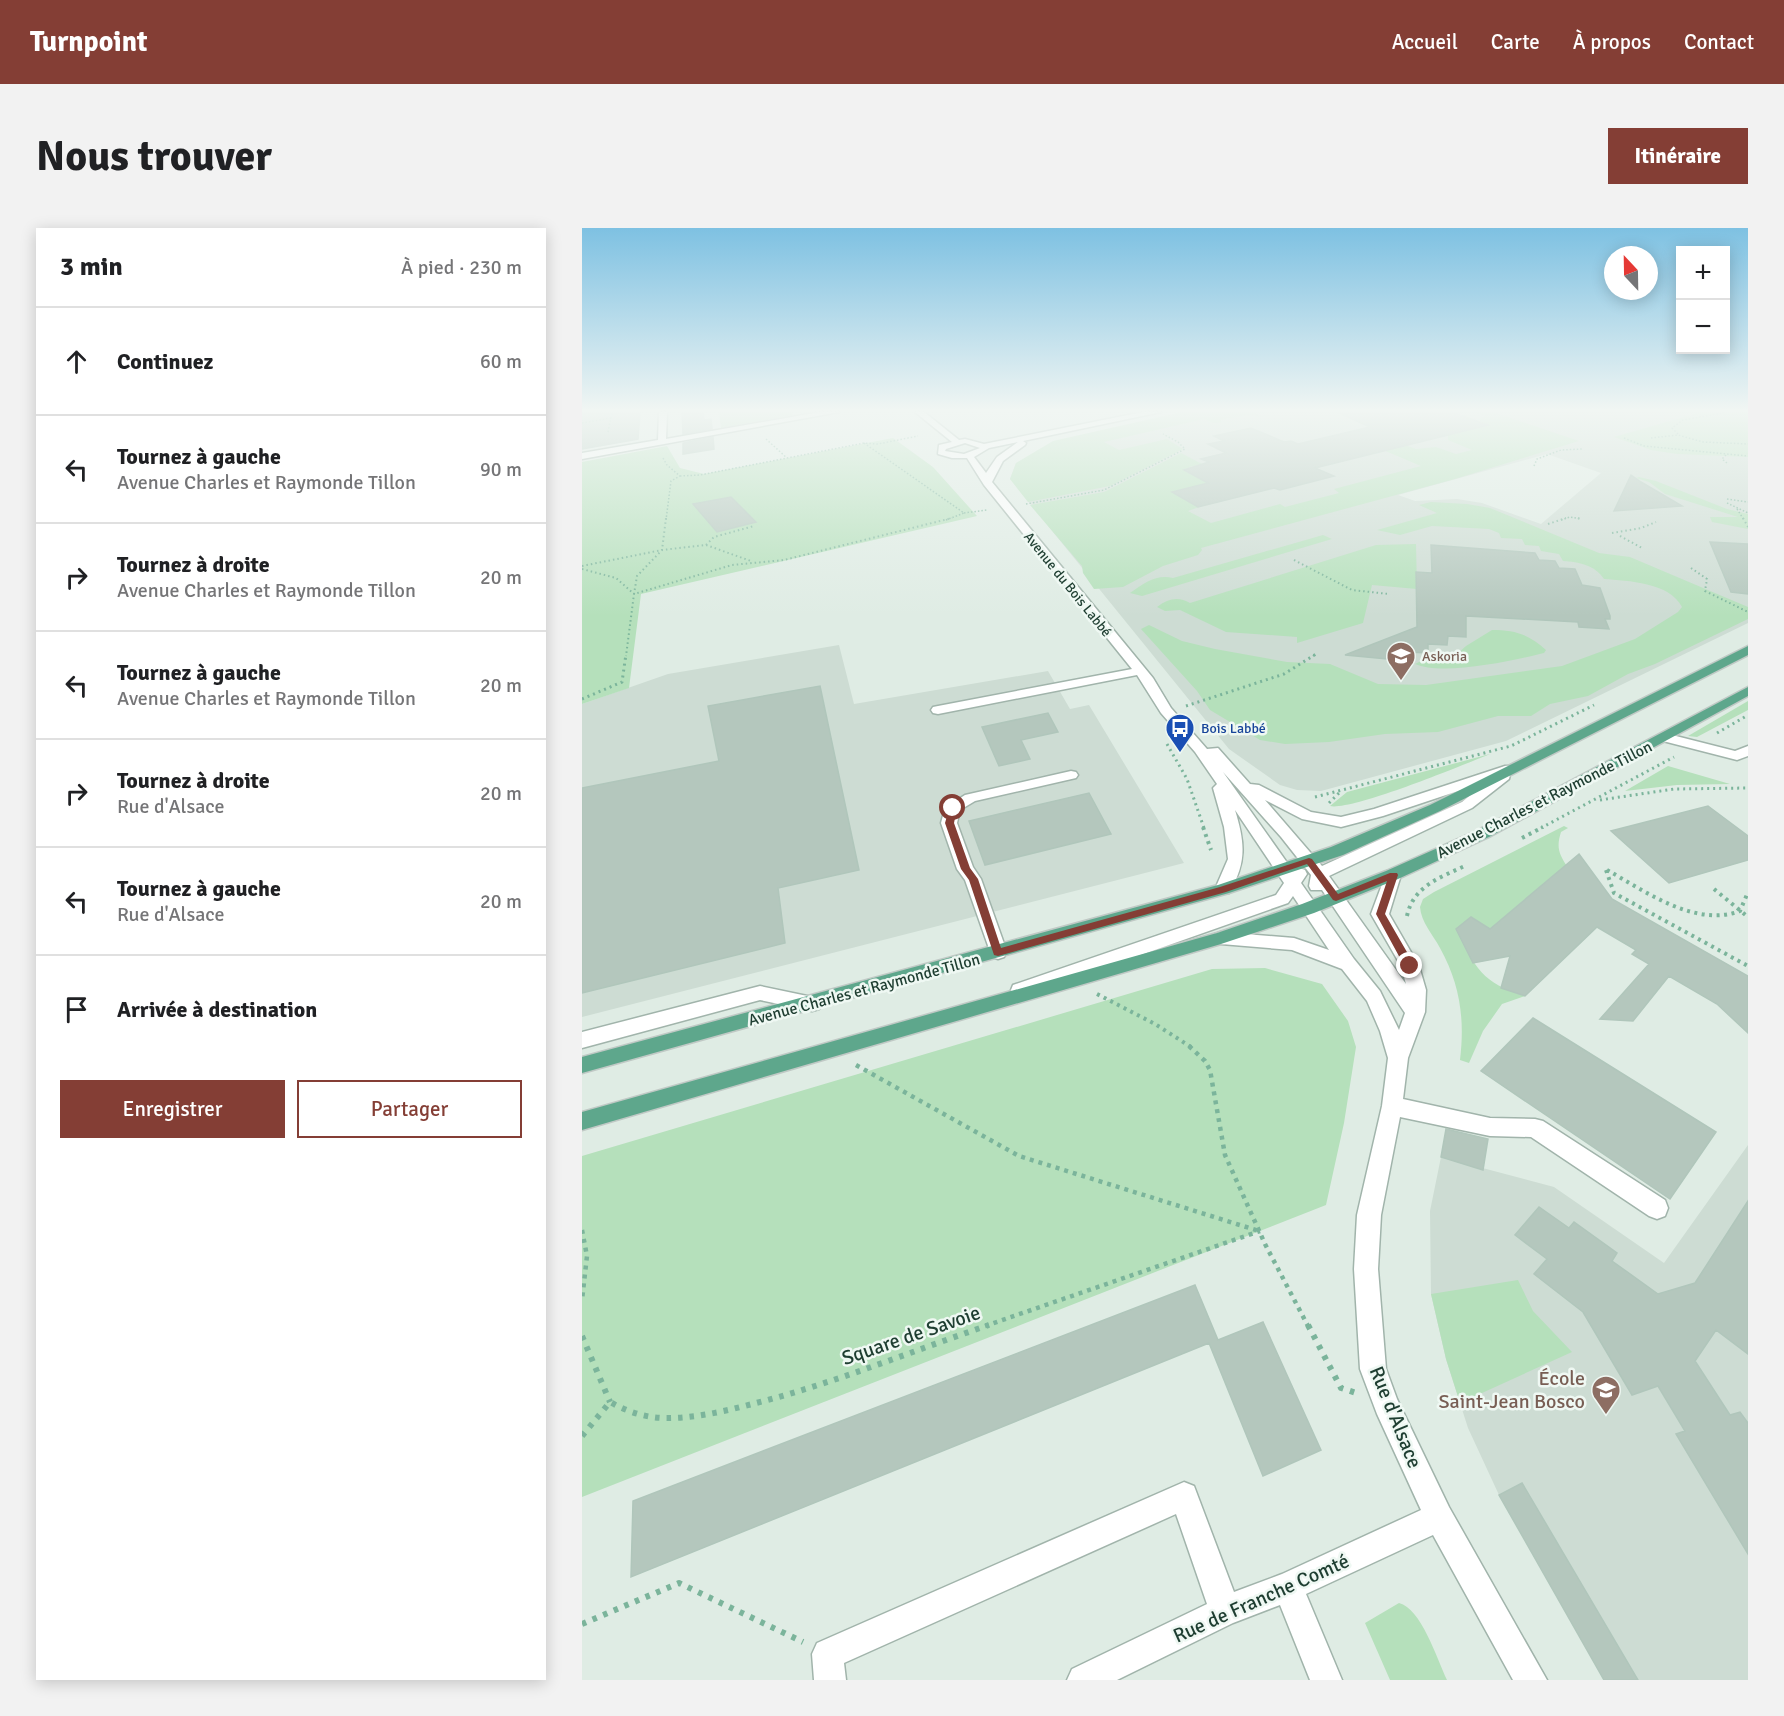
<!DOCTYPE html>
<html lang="fr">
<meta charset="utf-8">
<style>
body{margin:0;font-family:Signika,sans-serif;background:#f2f2f2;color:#202124}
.controls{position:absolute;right:18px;top:18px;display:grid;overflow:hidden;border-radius:0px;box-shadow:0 3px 15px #0003}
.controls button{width:54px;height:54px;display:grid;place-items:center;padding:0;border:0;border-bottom:2px solid #e0e0e0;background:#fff;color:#202124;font:30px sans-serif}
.compass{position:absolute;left:1022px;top:18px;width:54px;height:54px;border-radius:50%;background:#fff;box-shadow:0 3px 15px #0003;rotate:338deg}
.stop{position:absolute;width:18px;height:18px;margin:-14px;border:4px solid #843e35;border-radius:50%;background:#fff}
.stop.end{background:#843e35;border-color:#fff;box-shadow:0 2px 6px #0008}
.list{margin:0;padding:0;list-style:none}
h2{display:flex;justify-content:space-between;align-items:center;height:78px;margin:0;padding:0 24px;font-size:26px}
h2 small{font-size:20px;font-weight:400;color:#757577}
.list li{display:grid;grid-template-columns:39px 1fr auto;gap:18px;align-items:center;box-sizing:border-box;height:108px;padding:0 24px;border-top:2px solid #e0e0e0}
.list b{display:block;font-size:22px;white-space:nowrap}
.list p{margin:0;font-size:20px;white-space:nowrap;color:#757577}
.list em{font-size:20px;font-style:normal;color:#757577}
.actions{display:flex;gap:12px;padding:18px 24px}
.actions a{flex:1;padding:14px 0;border:2px solid #843e35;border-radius:0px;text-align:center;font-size:21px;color:#843e35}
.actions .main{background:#843e35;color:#fff}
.icon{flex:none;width:33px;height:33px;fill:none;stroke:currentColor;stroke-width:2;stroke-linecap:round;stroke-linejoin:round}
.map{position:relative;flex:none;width:1166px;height:1452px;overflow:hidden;border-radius:0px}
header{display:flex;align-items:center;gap:36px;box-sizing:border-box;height:84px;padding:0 30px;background:#843e35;color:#fff}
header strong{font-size:28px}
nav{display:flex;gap:33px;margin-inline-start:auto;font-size:21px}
.intro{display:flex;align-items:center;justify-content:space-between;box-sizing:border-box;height:144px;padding:0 36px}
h1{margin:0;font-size:42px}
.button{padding:15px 27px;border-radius:0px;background:#843e35;color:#fff;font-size:21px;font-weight:700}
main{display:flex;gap:36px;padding:0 36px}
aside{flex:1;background:#fff;border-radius:0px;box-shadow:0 3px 15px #0003}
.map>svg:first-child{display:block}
.built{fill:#cddcd3;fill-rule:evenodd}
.green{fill:#b5e0bb}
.building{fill:#b4c7bd;stroke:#b0c6bb;stroke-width:1.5}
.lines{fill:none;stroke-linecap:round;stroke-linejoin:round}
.minor-casing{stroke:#a1b4ab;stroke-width:3}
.major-casing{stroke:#c0c9c5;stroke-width:3}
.path-far5{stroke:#7bb49b;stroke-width:1.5;stroke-dasharray:1.5 2;stroke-linecap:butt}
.path-far4{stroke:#7bb49b;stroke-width:2;stroke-dasharray:1.5 3;stroke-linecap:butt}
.path-far3{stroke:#7bb49b;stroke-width:3;stroke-dasharray:2 4;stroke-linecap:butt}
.path-far2{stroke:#7bb49b;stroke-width:4;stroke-dasharray:3 4.5;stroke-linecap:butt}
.path-far1{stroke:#7bb49b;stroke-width:4.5;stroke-dasharray:4 5;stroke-linecap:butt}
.path{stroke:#7bb49b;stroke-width:6;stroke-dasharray:4.5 7;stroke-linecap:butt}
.minor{fill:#fff;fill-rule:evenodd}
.major{fill:#5ea78c;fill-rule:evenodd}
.route{fill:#843e35}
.labels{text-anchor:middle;stroke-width:5;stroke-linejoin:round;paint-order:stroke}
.far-street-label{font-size:14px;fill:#1e3e31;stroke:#eff8f3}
.far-education-label{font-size:14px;fill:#785e54;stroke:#eff8f3;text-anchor:start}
.far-transit-label{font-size:14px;fill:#164399;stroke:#eff8f3;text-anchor:start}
.street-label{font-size:16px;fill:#1e3e31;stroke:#eff8f3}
.near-street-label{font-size:20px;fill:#1e3e31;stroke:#eff8f3}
.near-education-label{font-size:20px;fill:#785e54;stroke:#eff8f3;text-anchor:end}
</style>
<header>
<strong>Turnpoint</strong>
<nav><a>Accueil</a><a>Carte</a><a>À propos</a><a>Contact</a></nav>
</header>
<div class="intro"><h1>Nous trouver</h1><a class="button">Itinéraire</a></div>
<main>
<aside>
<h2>3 min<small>À pied · 230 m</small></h2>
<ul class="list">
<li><svg class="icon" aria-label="ahead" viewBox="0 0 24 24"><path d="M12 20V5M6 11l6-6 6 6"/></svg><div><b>Continuez</b></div><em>60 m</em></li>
<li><svg class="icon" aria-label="left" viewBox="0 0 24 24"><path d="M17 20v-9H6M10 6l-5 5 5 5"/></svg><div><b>Tournez à gauche</b><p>Avenue Charles et Raymonde Tillon</p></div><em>90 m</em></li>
<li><svg class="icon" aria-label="right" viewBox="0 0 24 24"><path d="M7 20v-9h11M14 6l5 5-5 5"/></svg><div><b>Tournez à droite</b><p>Avenue Charles et Raymonde Tillon</p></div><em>20 m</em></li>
<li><svg class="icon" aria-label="left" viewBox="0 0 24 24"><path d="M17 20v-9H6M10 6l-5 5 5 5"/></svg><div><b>Tournez à gauche</b><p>Avenue Charles et Raymonde Tillon</p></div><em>20 m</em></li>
<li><svg class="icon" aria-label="right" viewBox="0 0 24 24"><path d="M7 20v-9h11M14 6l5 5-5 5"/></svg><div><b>Tournez à droite</b><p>Rue d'Alsace</p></div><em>20 m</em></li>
<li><svg class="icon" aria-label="left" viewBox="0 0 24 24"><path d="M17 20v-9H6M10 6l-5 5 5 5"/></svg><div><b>Tournez à gauche</b><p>Rue d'Alsace</p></div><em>20 m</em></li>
<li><svg class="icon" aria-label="arrive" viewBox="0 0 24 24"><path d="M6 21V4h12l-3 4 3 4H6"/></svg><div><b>Arrivée à destination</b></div></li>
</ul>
<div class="actions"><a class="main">Enregistrer</a><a>Partager</a></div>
</aside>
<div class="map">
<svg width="1166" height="1452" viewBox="0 0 1166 1452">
<rect width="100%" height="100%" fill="#dfece4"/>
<path class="built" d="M 610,184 L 1119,184 L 1052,204 L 1166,220 L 1166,395 L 924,513 L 739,563 L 715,562 L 698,557 L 647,521 L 428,251 L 434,235 ZM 965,226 L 1019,245 L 959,296 L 900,275 L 875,271 L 833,273 L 816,267 Z
M 257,417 L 272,476 L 466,443 L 488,481 L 507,477 L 602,635 L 0,789 L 0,476 L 86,446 Z
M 1166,917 L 1166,1452 L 1022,1452 L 917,1267 L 886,1200 L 864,1131 L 849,1066 L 848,983 L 859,929 L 972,959 L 1082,1035 Z"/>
<path class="green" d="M 137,184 L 208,184 L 212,187 L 139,200 Z
M 600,184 L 670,184 L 682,189 C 676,190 674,187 668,187 C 665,187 641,191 638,192 L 640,194 L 632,195 L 622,191 L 522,214 L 537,222 L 585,211 L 601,221 L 528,258 L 446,274 L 428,251 L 434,235 L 471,213 Z
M 892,184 L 911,184 L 997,213 L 873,251 L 619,320 L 620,322 L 616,327 L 581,338 L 541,359 L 512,361 L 501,345 L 500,338 L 448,277 L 522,264 L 599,225 L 620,236 L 607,239 L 608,241 L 603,243 L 626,255 L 591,264 L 617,279 L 606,283 L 629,295 L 698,276 L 703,279 L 757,265 L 752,261 L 839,238 L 782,214 L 812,213 L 834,221 L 854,219 L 874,226 L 890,222 L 866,212 L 866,207 L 905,198 L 899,195 L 898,190 L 903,188 Z
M 1119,184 L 1166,184 L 1166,229 L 1095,226 L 1069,222 L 1032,209 Z
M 311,210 L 351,239 L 395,288 L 59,366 L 47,460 L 0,476 L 0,234 L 85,218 L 98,240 L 122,246 Z
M 1057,249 L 1074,253 L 1145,281 L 1166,286 L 1166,301 L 1130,294 L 1128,289 L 1156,289 L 1083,266 L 1067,254 L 1054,250 Z
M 849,274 L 885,276 L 908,280 L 1017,325 L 1048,329 L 1166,379 L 1166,391 L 1073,436 L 1046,446 L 1006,468 L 968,476 L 949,488 L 916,488 L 856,504 L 803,506 L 747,514 L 703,516 L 678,512 L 628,482 L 615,463 L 559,401 L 567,397 L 600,413 L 633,421 L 705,434 L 748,436 L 796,456 L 844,457 L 980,438 L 1053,411 L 1096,384 L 1100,379 C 1087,354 1046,353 1022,351 C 1013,337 997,334 981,333 L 977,326 L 959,323 L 957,318 L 943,317 L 940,311 L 919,310 L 917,305 L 907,301 L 850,298 L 818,307 L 795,302 L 855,285 L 837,277 Z
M 741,307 L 750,311 L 560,368 L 548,365 C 562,355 575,346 591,350 Z
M 834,316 L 835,361 L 790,357 L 781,395 L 715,415 L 715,409 L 644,404 L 598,382 L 583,383 L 575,379 C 586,371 596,368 608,375 L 794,317 Z
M 910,402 C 932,402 947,406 964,422 L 962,425 C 931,433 860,448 833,436 L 843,431 L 874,427 L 884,418 Z
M 1166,473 L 1166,482 L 1115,509 L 1106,508 Z
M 908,526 C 881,537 770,583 748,578 L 765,564 Z
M 1086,538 L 1148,556 L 1095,557 L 1043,563 Z
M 982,598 L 986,600 L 979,604 C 974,620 977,626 986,640 L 978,642 L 908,701 L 889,689 L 875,701 C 893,740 900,755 943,768 L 920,776 L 901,803 L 887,835 L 878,832 C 883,791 878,756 858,720 C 851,707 839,694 838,679 L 841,671 L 852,664 Z
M 683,740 L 740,756 L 766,793 L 774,819 L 762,895 L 744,977 L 0,1269 L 0,928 L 630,741 Z
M 936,1052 L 951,1083 L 990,1124 L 878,1175 L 864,1131 L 849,1066 Z
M 817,1375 C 839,1380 855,1431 865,1452 L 808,1452 L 783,1395 Z"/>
<path class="building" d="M 11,184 L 58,184 L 56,211 L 0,221 L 0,186 Z
M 100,184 L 121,184 L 122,192 L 129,191 L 130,201 L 101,206 Z
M 755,184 L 870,184 L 906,197 L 733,240 L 752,248 L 698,262 L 692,260 L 616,279 L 590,264 L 626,255 L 602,242 L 627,234 L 619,231 L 644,225 L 626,216 L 642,213 L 632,208 L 669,200 L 702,214 L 709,213 L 716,216 L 788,199 Z
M 131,209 L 132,221 L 101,226 L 101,215 Z
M 1049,247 L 1059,254 L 1100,278 L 1032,283 Z
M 149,269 L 174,294 L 135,304 L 111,276 Z
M 1128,314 L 1166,316 L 1166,366 L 1149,364 Z
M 849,317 L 953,325 L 957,332 L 973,333 L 977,340 L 993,341 L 1000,357 L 1018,360 L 1028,388 L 1028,391 L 1023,391 L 1027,401 L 997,399 L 996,394 L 884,388 L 884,409 L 866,408 L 865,417 L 846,416 L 846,425 L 825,424 L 826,433 L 763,427 L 835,399 L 834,344 L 850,345 Z
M 238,458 L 277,642 L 196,660 L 203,715 L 0,765 L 0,560 L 137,533 L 126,478 Z
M 466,485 L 476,504 L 439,512 L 448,531 L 417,538 L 400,499 Z
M 507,565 L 529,606 L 403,637 L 387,593 Z
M 1126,578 L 1166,608 L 1166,632 L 1087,655 L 1029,603 Z
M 997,626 L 1030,671 L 1166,748 L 1166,805 L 1135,776 L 1087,748 L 1051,793 L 1018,791 L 1067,736 L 1050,726 L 1054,722 L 1015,699 L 943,768 L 919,760 L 928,728 L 891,735 L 874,701 L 889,689 L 908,701 Z
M 951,790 L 1134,904 L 1088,971 L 899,843 Z
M 864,901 L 906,911 L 901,942 L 859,929 Z
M 1166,973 L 1166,1126 L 1134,1102 L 1113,1133 L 1148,1187 L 1158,1184 L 1166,1195 L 1166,1326 L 1094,1206 L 1103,1203 L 1076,1158 L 1050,1167 L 1001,1084 L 952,1046 L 965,1031 L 933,1007 L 957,979 L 987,1000 L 992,994 L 1035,1025 L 1030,1033 L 1076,1066 L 1113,1055 Z
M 613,1057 L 636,1112 L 681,1094 L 739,1222 L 681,1248 L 627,1115 L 49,1349 L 51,1273 Z
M 940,1255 L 1056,1452 L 1022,1452 L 917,1267 Z"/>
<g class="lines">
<g class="minor-casing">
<path id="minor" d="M 77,184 L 85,184 L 84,211 L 238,184 L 257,184 L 0,231 L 0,225 L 76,212 Z
M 333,184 L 342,184 L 377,212 L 383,211 L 402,216 L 561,184 L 579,184 L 441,213 L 444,215 L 443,217 L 421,233 L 410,254 L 571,450 L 589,480 L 625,521 L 636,520 L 668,556 L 677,557 L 729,584 L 759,589 L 792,581 L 923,538 L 933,538 L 935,541 L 928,546 L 927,551 L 890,580 L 747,648 L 824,756 L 819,738 L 789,686 L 805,643 L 817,643 L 819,647 L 807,686 L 837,738 L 844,762 L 843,784 L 826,830 L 821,871 L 908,890 L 953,891 L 961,893 L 1083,972 L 1086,980 L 1083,988 L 1075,991 L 1067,988 L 949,909 L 908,908 L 818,889 L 799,987 L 796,1041 L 804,1141 L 815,1171 L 867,1279 L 965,1452 L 931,1452 L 851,1307 L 724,1366 L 760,1452 L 728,1452 L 698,1377 L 651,1395 L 535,1452 L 485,1452 L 490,1441 L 625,1376 L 594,1286 L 262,1435 L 264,1452 L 232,1452 L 230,1426 L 235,1415 L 602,1254 L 612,1258 L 652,1364 L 700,1346 L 839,1282 L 795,1186 L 778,1141 L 772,1041 L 775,987 L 800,878 L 806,830 L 798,803 L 785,773 L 760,741 L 710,722 L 639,716 L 633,714 L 630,710 L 633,706 L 639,704 L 712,710 L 747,722 L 711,668 L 706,675 L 445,767 L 438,769 L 431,767 L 429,762 L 431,757 L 694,667 L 702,655 L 653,582 C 663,615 665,634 647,665 L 635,665 L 633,661 L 646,631 L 642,599 L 631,560 L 635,556 L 613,524 L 579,485 L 555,447 L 356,486 L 351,485 L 349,482 L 351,479 L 356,478 L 550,441 L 402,257 L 385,230 L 370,230 L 356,226 L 357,217 L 370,214 ZM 436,214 L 415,229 L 404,245 L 392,229 L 407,220 ZM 383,215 L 398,220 L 382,226 L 363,223 L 364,221 ZM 641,544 L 699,609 L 729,647 L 727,658 L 729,662 L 740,662 L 823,785 L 817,802 L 798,763 L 772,731 L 719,655 L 725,646 L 723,642 L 717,640 L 711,643 ZM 906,553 L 880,574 L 740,638 L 683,572 L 720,591 L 759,599 L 801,588 Z
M 1082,505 L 1153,523 L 1166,518 L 1166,528 L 1155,532 L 1077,512 L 1075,509 Z
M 489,543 L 494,544 L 496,547 L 494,550 L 393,573 L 378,582 L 375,595 L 391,639 L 399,651 L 425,724 L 422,729 L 416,731 L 410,729 L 383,652 L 375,641 L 359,595 L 363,580 L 383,567 Z
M 178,758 L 230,769 L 237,771 L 239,776 L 237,781 L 230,783 L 178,772 L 0,820 L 0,804 Z"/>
</g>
<g class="major-casing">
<path id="major" d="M 1166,418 L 1166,427 L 858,583 L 761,627 L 647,665 L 0,845 L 0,829 L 636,657 L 749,619 L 848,577 Z
M 1166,459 L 1166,468 L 907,609 L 816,651 L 732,685 L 639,716 L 0,902 L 0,884 L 635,705 L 720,676 L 804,643 L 896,602 Z"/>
</g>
<path class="path-far5" d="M 0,195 L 29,190
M 26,204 L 30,184
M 1096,206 L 1090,200 L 1101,192 L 1145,184
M 1042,210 L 1062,218 L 1166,228
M 1069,210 L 1096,207 L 1121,214 L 1166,216
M 184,211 L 205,230
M 282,215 L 382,285 L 364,292
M 1144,227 L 1140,231 L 1145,235
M 81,230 L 85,237 L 98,248 L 89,253 L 84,292
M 952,238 L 955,231 L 979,222 L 1000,221
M 98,248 L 118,247 L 282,215 L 296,216 L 336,208
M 1145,271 L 1166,274
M 1145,275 L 1166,285
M 444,276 L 522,262 L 603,221 L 596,214 L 581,206
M 1155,281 L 1162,292
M 382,285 L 405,282
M 979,292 L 988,289 L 999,291"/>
<path class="path-far4" d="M 84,290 L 80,322 L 55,348 L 52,366 L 150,337 L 202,332 L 370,290
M 996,290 L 999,291
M 1161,290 L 1166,299
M 966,296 L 984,290
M 1030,305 L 1059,300 L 1074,294
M 1038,308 L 1060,320
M 124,317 L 132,309 L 172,298
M 712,332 L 770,362 L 807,366
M 0,338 L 80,322 L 124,317 L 169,333
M 1109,340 L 1125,351 L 1123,363 L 1166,384
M 0,341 L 34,350 L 52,366 L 44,428
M 731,428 L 734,426"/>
<path class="path-far3" d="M 0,471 L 40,454 L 44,426
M 604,478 L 702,446 L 734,426
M 1135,505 L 1166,487
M 585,516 L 605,551 L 622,600
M 733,569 L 929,518 L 1012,477
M 1018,572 L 1092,561 L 1166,560
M 747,575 L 759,563
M 959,600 L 1092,529"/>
<path class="path-far2" d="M 621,599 L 629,622
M 940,610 L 961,599
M 1024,642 L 1032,665 L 1166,738
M 1025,642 C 1063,663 1113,700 1158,683 L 1166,664
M 1132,661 L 1166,689
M 825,688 C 831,658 859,649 885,637
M 515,766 L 573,796 L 609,819"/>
<path class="path-far1" d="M 607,818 L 623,833 L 628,842 L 643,927 L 683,1016 L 726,1098
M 274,837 L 437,928 L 677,1003
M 0,1002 L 5,1028 L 0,1072
M 403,1098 L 678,1003"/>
<path class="path" d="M 726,1097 L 759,1160 L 774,1165
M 0,1108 L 28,1174
M 0,1208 L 28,1174 C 44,1183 61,1189 80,1190 C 111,1191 144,1183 174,1175 C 253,1155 330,1123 407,1097
M 0,1396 L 97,1355 L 221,1414"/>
<use href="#minor" class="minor"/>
<use href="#major" class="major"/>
</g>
<linearGradient id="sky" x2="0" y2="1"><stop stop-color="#7ec1e2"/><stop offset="0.47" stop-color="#f1f6f3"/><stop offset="1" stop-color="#f1f6f3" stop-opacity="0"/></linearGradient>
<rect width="1166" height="388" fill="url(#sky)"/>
<path class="route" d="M 368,578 L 375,580 L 372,595 L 388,640 L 396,651 L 419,720 L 638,659 L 727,630 L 730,631 L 756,666 L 808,645 L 815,645 L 816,647 L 803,686 L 833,738 L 828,742 L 824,741 L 794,686 L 805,653 L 754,673 L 751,672 L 725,636 L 644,664 L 416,728 L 412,727 L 387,652 L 379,641 L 363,595 Z"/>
<defs>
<g id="university-pin" transform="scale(1.5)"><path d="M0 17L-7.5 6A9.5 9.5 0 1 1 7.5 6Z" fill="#8d6e63" stroke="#eff8f3"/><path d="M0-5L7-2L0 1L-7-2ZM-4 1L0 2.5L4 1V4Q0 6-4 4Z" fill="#fff"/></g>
<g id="bus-pin" transform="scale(1.5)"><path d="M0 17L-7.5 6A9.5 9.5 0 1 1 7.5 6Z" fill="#1a4fb4" stroke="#eff8f3"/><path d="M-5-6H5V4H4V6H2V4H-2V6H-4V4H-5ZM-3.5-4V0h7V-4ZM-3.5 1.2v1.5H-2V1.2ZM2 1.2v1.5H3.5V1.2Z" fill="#fff"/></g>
<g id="school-pin" transform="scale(1.5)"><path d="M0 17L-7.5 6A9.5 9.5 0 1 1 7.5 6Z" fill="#8d6e63" stroke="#eff8f3"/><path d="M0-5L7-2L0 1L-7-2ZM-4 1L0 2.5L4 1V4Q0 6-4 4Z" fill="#fff"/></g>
</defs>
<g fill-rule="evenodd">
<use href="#university-pin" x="819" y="428"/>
<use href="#bus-pin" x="598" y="500"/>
<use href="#school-pin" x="1024" y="1162"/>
</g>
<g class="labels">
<g class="far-street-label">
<text transform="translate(486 356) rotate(51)" y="5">Avenue du Bois Labbé</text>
</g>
<g class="far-education-label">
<text x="840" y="433">Askoria</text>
</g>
<g class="far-transit-label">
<text x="619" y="505">Bois Labbé</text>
</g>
<g class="street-label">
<text transform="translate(962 571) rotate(-27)" y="6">Avenue Charles et Raymonde Tillon</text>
<text transform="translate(282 761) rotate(-15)" y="6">Avenue Charles et Raymonde Tillon</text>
</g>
<g class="near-street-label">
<text transform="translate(329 1107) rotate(-19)" y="7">Square de Savoie</text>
<text transform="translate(814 1189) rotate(68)" y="7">Rue d'Alsace</text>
<text transform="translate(679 1370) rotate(-24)" y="7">Rue de Franche Comté</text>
</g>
<g class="near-education-label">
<text x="1003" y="1157">École<tspan x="1003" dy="23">Saint-Jean Bosco</tspan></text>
</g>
</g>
</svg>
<div class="controls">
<button>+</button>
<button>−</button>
</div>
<svg class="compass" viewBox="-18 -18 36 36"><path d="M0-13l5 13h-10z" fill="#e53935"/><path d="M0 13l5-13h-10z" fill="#757577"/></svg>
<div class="stop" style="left:371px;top:580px"></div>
<div class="stop end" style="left:828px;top:738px"></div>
</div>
</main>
